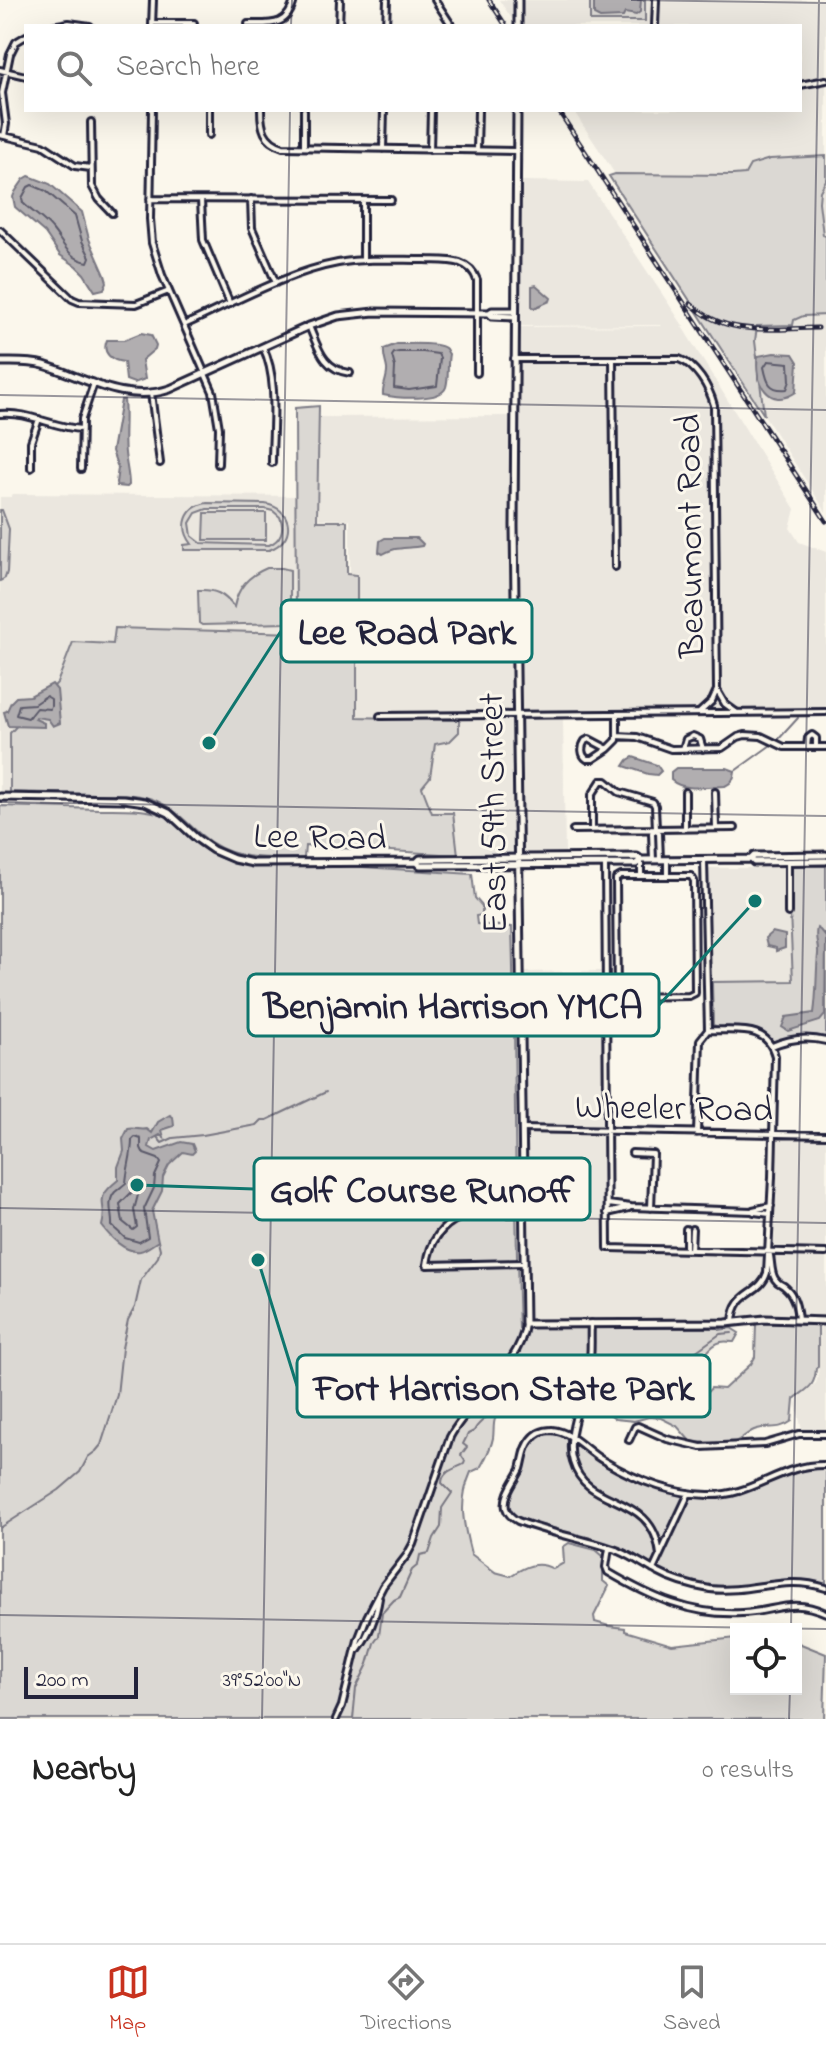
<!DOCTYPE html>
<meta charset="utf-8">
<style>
body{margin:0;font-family:"Indie Flower",sans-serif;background:#f2f2f2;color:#222}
.controls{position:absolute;right:24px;bottom:24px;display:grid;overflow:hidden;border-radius:0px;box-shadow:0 8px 32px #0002}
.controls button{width:72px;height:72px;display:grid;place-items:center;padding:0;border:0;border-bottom:2px solid #e0e0e0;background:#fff;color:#222;font:40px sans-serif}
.scale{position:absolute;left:24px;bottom:20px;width:114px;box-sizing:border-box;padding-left:8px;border:4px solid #22223b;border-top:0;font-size:22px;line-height:28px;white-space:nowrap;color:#22223b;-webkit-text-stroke:6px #fbf7ec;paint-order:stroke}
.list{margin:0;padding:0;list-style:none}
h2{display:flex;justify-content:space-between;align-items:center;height:104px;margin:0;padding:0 32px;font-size:34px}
h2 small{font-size:26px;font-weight:400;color:#767676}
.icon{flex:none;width:44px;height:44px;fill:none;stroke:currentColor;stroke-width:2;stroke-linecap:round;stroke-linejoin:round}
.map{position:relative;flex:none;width:826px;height:1719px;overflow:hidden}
.search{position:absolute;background:#fff;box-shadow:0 8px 32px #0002;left:24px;right:24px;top:24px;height:88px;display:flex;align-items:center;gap:20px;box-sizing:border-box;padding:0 28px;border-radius:0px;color:#767676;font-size:30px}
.sheet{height:224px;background:#fff}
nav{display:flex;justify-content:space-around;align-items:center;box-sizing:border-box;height:112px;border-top:2px solid #e0e0e0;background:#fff;font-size:22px;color:#767676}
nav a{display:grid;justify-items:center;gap:4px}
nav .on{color:#c8321e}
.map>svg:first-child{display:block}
.built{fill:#ebe7df}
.green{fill:#dbd8d3;stroke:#7e7d87;stroke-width:2;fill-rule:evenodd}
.water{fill:#b1aeb0;stroke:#787681;stroke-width:2}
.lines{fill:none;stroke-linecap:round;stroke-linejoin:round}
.shore{stroke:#5b5a6a;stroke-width:2}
.stream{stroke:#787681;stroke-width:2}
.minor-casing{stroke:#22223b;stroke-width:10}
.tertiary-casing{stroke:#22223b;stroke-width:11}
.minor{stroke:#fbf7ec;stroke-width:4}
.tertiary{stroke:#fbf7ec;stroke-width:5}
.rail-casing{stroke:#22223b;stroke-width:5}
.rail{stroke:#fbf7ec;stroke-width:2;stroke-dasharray:6;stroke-linecap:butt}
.ticks{fill:none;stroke:#22223b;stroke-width:2;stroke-opacity:0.45}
.labels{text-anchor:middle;stroke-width:6;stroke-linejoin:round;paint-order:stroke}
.street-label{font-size:36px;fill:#22223b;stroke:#fbf7ec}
.ticks-label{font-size:20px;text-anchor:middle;fill:#22223b;stroke:#fbf7ec;stroke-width:6;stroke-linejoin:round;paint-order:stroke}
.leader{fill:none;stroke:#0f766e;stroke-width:3}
.callout-dot{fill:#0f766e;stroke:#fbf7ec;stroke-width:3}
.callout{fill:#fbf7ec;stroke:#0f766e;stroke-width:3}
.callout-label{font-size:38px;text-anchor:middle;font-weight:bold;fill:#22223b}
</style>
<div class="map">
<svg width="826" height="1719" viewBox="0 0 826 1719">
<rect width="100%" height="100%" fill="#fbf7ec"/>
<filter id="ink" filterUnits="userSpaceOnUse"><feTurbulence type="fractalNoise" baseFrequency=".0125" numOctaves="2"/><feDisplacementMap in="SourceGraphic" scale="16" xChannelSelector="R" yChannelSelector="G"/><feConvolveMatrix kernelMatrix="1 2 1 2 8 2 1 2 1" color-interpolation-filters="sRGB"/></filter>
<g filter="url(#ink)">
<path class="built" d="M 499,0 L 826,0 L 826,156 L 770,159 L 745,174 L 733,175 L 615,174 L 573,110 L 800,110 L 800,26 L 517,26 Z
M 826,180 L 826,236 L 823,236 L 820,222 L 819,202 L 820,191 Z
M 521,181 L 588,182 L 684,327 L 681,327 L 683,328 L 795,509 L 790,528 L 799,542 L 826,552 L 826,709 L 519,712 L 517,327 L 662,326 L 660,325 L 520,326 Z
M 826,315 L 826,512 L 764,415 L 755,340 L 757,326 L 793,325 L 793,320 L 803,316 Z
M 513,416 L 515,856 L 458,855 L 453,814 L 432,813 L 422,787 L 430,777 L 435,743 L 372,718 L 357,717 L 358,573 L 350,573 L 350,520 L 319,519 L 319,417 Z
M 13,494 L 304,496 L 304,633 L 115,629 L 114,644 L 74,642 L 57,683 L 11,733 L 10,792 L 0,792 L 0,497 L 11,497 Z
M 563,717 L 565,855 L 521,856 L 518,718 Z
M 708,868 L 788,868 L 793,981 L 710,982 Z
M 604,971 L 605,1128 L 524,1126 L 522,972 Z
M 525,1132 L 603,1133 L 604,1254 L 774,1254 L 776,1137 L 826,1138 L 826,1432 L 802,1430 L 796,1405 L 797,1399 L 816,1383 L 818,1376 L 820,1319 L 528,1320 Z"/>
<path class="green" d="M 590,0 L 645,0 L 645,21 L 590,21 Z
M 826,156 L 826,180 L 820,191 L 819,202 L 823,235 L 826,236 L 826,315 L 803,316 L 794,320 L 793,325 L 757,326 L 755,341 L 764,415 L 609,176 L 615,174 L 733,175 L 745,174 L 750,165 L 770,159 Z
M 319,406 L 317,521 L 347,521 L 347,574 L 357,575 L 357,717 L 459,720 L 459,732 L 450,741 L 435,744 L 430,777 L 422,787 L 432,813 L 453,813 L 458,855 L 305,846 L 304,858 C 265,858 232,862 200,834 C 186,822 175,809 157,801 C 139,793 116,794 96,794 C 67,793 39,793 10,792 L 10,733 L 57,683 L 73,642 L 113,644 L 115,628 L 296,633 L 295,408 Z
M 207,503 L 265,504 C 293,508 297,540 269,550 L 184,550 L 184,545 L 192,544 C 179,527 185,507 207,503 ZM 207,509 L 265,509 L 273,511 L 280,517 C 285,529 281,540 269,545 L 201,543 L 192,536 L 190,523 L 196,513 Z
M 0,510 L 2,510 L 9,529 L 7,572 L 5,578 L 0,581 Z
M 205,513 L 266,513 L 266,540 L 204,540 Z
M 267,568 L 282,568 L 290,570 L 290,619 L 286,623 L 202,625 L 199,623 L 198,590 C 215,589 224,594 234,607 C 238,587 248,576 267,568 Z
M 0,806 C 33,807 66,808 99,809 C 119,809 142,808 161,814 C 176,818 182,832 193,841 C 207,854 230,863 249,866 L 331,865 L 472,874 L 475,898 L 482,906 L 482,915 L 476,916 L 477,924 L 512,927 C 516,1060 514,1194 519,1328 L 721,1328 L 720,1330 L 731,1328 L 739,1333 L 734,1342 C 730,1342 725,1341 721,1342 C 704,1346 694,1378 684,1390 L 688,1403 L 697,1403 L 711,1388 L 724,1389 L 751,1364 L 755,1357 L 756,1323 L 818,1325 L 818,1367 L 816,1368 C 815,1387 808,1388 794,1399 L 792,1421 C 779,1431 768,1425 754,1430 C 747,1433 743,1438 737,1441 C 728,1446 701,1442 690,1441 L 677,1426 L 661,1418 L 649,1417 L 634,1421 L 615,1419 L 608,1414 L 592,1410 L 570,1397 L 561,1397 L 551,1390 C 531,1394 504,1396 495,1419 C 493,1424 494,1432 493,1438 C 491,1449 485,1459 480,1468 L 471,1472 C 458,1502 463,1523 471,1554 L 495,1572 L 510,1576 C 524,1567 537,1560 553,1569 L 564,1563 L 563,1547 L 569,1543 L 596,1550 L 603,1556 L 603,1581 L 609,1586 L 594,1616 L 595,1622 L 609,1626 L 625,1628 L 625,1631 L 672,1645 L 736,1638 L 736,1689 L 796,1689 L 796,1642 L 826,1654 L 824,1719 L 0,1719 Z
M 788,865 L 826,866 L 826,1039 L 803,1036 L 773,1043 C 761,1024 738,1027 718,1027 L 713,1025 L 712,982 L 793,981 Z
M 547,1430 L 565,1433 L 585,1448 L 639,1480 L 697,1494 L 736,1493 L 790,1469 L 826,1465 L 826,1588 L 809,1583 L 716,1589 L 673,1580 L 618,1551 L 530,1526 L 509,1515 L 506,1500 L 518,1474 L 531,1439 Z"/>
<path class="water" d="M 594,0 L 641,0 L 640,12 L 636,15 L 625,13 L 623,17 L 600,18 L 594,15 Z
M 29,176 L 50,184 L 82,212 L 89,239 L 105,275 L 107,282 L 104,289 L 95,291 L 84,274 L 76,266 L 60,255 L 45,233 L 15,207 L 13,197 L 15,192 L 24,179 Z
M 536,285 L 551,298 L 550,301 L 534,308 L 532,306 L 532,286 Z
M 141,333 L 151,335 L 156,345 L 155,349 L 142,360 L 145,379 L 134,383 L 126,380 L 124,362 C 112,361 101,353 107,340 L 124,340 Z
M 397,344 C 407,344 438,342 445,348 C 447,349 447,352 449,354 C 447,364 449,377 446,387 C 441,402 397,398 383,395 C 382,386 388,378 387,369 C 386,362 383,357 384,349 Z
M 774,353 L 793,354 L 798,362 L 796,392 C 769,411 753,381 758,356 Z
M 121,400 L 124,400 C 126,418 123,435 125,453 C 126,464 129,474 129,485 L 127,487 L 117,486 L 116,483 L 118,468 L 112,451 Z
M 385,538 L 417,538 L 423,544 L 422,546 C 406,549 396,546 383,554 L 379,552 L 380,541 Z
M 52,684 L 57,690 L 60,723 L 53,726 L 48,719 L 36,717 L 35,719 L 44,723 L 44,727 L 8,726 L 4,712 L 7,711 L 11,702 L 16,697 L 30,696 Z
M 633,757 L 657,765 L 661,771 L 657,775 L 648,774 L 624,766 L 628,760 Z
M 676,768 L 727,768 L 735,771 C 734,779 732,783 725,786 C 708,786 684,792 671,780 L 671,772 Z
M 817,928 L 820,930 L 826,937 L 825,1015 L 820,1021 L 788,1031 L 782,1027 L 786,1017 L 814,1013 C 817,993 816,974 818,954 C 819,945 814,938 817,928 Z
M 772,932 L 785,935 L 785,948 L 776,951 L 776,948 L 767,946 L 765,938 Z
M 170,1115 L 173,1117 L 174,1126 L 162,1130 L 164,1138 L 160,1135 L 151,1140 L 149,1147 L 156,1151 L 181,1142 L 192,1144 L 195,1151 L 192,1154 L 183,1152 L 169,1165 L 163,1177 L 162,1191 L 152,1211 L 158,1241 C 153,1244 146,1250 140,1251 C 125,1253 110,1237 102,1226 C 109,1201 91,1202 118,1180 L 118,1167 L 124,1151 L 123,1139 L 128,1129 C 136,1127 140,1131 147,1129 L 152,1133 L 158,1122 Z"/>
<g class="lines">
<path class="shore" d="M 32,185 L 46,191 L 75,216 L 82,241 L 90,257 L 88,262 C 68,259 63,242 52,229 C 44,219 32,212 23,203 L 22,198 L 28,187 Z
M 399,352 L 423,352 L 438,354 L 440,358 L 437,386 L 409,390 L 394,388 L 395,367 L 392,356 L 394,353 Z
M 768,361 L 789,363 L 790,381 L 787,389 C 769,391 767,382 764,367 Z
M 46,696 L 51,699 L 51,706 L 50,709 L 36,708 L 28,718 L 16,715 L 19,705 L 34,704 Z
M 135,1137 L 141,1139 L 141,1148 L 144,1154 L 158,1159 L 161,1163 L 155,1176 L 154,1188 L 144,1209 L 148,1237 L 139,1242 L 125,1238 L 112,1226 C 113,1215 106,1202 115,1192 C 119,1189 122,1186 126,1183 C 127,1168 132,1155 132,1140 Z
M 132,1192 L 136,1191 L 138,1195 L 134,1210 L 137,1227 L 133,1230 L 123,1222 L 120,1204 Z"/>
<path class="stream" d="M 777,741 L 798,718
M 735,771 L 771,745
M 157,1137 L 162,1143 L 173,1138 L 203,1135 L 257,1125 L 262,1120 L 267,1120 L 326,1092
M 580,1379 L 604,1383 L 629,1403 L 647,1402 L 654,1385 L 685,1355 L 695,1352 L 720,1334 L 732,1333
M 0,1528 L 59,1490 L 80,1472 L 88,1457 L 96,1451 L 101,1445 L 117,1395 L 122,1348 L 128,1320 L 135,1307 L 141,1280 L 158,1257 L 160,1249 L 158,1241
M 353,1719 L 356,1688 L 368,1664 L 374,1643 L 379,1636 L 382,1613 L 394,1600 L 400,1597 L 412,1570 L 418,1565 L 420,1555 L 429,1553 L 434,1538 L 441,1527 L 442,1508 L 452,1493 L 442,1483 C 442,1471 455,1469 464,1464 L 465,1461 L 461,1455 L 467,1447 L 463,1444 L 468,1434 L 474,1431 C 477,1424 482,1422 487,1416 C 503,1395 497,1381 528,1374"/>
<g class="minor-casing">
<path id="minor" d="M 435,0 L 452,26
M 152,23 L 194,23
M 248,24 C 271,24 288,27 294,0
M 52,26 L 69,23 L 90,26
M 152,26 L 153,0
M 339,26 L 340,0
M 386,26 L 387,0
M 655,26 L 656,0
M 0,70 L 26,76
M 800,85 L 826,80
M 152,110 L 150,219 L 152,243 L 162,275 L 213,392 L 219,428 L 218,464
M 261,110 C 261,128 264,141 283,147 L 516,151
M 91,122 L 92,186 L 99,199 L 112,213
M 0,135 L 43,145 L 75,166 L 91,168
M 209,135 L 209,110
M 4,136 L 6,124 L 2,93 L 10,54 L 16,42 L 26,36
M 304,147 L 304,110
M 383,149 L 384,110
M 430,150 L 431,110
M 477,150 L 478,110
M 150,199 L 391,200
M 251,199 L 252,228 L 276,283
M 201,200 L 203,240 L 230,304
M 0,230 L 72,299 L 79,302 L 136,304 L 169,291
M 363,260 L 363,200
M 184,325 C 231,304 288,272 338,263 C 367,258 396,260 425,260 C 445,261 469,257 477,280 L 477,373
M 309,326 C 318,347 323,370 350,373
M 263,347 C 279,380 272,426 272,463
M 514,359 L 679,359 C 696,365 709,387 714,405 L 717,690 L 712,701 L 699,713
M 613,359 L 615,567
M 151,393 L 160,463
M 0,414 C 29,411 53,428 82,429
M 31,468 L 31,442 L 39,419
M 81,469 L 82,419 L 94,383
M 718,692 L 725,704 L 736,712
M 380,716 L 826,712
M 617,736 L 637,737 L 671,749 L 722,748 L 738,737 L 745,735 L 761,736 L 784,747 L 826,747
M 589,739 L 608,749 L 593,759 L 587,759 C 581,755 581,747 585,741 Z
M 807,747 L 808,738 L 812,735 L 816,738 L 816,747
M 608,749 L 617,740 L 617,714
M 683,749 L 686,739 L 693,736 L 700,739 L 703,749
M 685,792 L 685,829
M 715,792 L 716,828
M 592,829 L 592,795 L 601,781 L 606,781 L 619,792 L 653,802 L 655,806 L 656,829 L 652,833 L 653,860
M 656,829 L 659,833 L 660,860
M 573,830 L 735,828
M 704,860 L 708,1030 C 735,1032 767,1023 775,1056 L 772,1177 L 767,1273 C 760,1296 735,1289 733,1322
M 788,862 L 788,913
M 605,865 L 608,1248 L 826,1253
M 667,875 L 667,860
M 641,876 L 641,860
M 606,997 L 617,997 L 689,996 L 695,993 L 694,881 L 691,876 L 621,876 L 616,879 L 617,997
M 772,1046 C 790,1038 807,1036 826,1041
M 522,1129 L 826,1135
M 697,1133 L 700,1040 L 708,1030
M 632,1153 L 653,1154 L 651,1208
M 608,1204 L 631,1207 L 753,1211
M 523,1207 C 481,1209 433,1212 427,1265 L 524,1263
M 476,1212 L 493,1214 L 523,1214
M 607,1213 L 629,1208
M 770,1214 L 754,1212 L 753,1210 L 771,1206
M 686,1250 L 686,1229
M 691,1250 L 692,1229
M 769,1252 C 772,1260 770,1271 775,1279 C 780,1286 780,1282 786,1288 C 795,1296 797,1308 798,1320
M 591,1323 C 590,1337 592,1352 589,1366 C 585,1394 564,1435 573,1462 C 587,1511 653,1490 660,1555
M 629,1440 L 635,1427 L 638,1426 L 667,1439 L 701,1447 L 765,1444 L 799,1434 L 826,1434
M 826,1465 C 781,1463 753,1497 708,1495 C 671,1494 636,1480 604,1461 C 586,1451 573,1432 552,1430 C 544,1430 536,1433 531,1440 C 524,1448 524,1459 521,1469 C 516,1480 503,1495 506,1508 C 508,1515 512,1518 518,1521 C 551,1534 586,1539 619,1551 C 633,1557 644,1565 657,1572 C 673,1581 692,1586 710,1589 C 752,1594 784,1574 826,1588
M 609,1548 L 606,1567 L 608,1572 C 650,1597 692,1616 742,1613 C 776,1612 791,1597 826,1613
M 653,1570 L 689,1493
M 358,1649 C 370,1633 376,1618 379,1598
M 336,1719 L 342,1706 L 358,1640 L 367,1617 L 383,1586 L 407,1555 L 413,1544 L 450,1437 C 469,1401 522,1363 525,1324"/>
</g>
<g class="tertiary-casing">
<path id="tertiary" d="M 518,26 L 518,0
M 517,110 L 514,526 L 525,1324 L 726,1323 L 765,1319 L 826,1321
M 489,313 L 492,311 L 515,311
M 0,362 C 14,362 30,361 44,365 C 86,378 124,404 170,389 L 309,326 L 338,316 L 374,312 L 489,313 L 492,316 L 515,317
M 0,797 L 124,799 L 145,802 L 169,813 L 196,838 L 213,850 L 234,859 L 253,863 L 417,862 L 420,865 L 636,864 L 641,860 L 751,859 L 754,862 L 826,861
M 751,859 L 754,856 L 826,855
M 417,862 L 420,859 L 637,857 L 641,860"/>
</g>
<use href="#minor" class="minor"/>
<use href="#tertiary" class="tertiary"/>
<g class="rail-casing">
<path id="rail" d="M 489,0 L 506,26
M 558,110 L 826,521
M 691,304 C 728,338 772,328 818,328"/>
</g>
<use href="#rail" class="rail"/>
</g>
</g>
<path class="ticks" d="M 631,0 L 826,3M 291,26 L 292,0M 0,395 L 826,410M 0,802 L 826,816M 0,1208 L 826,1223M 0,1615 L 826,1629M 791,1629 L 819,0M 262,1719 L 290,110M 789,1719 L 790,1689"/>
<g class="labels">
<g class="street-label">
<text transform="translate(688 536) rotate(-91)" y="13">Beaumont Road</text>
<text transform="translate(491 813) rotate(-91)" y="13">East 59th Street</text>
<text transform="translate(320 835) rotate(1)" y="13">Lee Road</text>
<text transform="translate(674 1106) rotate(1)" y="13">Wheeler Road</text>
</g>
</g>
<g class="ticks-label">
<text x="262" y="1686">39°52'00"N</text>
</g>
<path class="leader" d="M209 743L281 631M755 901L659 1005M137 1185L254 1189M258 1260L297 1386"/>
<g class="callout-dot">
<circle cx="209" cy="743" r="8"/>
<circle cx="755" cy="901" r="8"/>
<circle cx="137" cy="1185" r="8"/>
<circle cx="258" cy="1260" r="8"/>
</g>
<g class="callout">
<rect x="281" y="600" width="251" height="62" rx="8"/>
<rect x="248" y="974" width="411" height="62" rx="8"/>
<rect x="254" y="1158" width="336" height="62" rx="8"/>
<rect x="297" y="1355" width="413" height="62" rx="8"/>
</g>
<g class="callout-label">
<text x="407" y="644">Lee Road Park</text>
<text x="453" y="1018">Benjamin Harrison YMCA</text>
<text x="422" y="1202">Golf Course Runoff</text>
<text x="504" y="1400">Fort Harrison State Park</text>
</g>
</svg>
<div class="controls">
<button><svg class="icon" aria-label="locate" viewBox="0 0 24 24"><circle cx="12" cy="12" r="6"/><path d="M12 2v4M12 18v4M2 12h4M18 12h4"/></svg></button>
</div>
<div class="scale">200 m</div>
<div class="search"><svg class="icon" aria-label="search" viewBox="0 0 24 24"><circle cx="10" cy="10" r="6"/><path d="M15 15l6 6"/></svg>Search here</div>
</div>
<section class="sheet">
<h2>Nearby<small>0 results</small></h2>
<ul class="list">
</ul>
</section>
<nav>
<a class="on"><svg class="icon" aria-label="map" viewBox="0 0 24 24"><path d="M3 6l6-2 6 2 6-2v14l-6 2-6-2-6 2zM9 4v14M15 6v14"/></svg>Map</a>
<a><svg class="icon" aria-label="directions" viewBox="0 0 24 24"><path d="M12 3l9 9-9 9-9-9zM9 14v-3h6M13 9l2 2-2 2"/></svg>Directions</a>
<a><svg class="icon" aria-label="saved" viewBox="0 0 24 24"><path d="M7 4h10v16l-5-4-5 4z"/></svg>Saved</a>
</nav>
